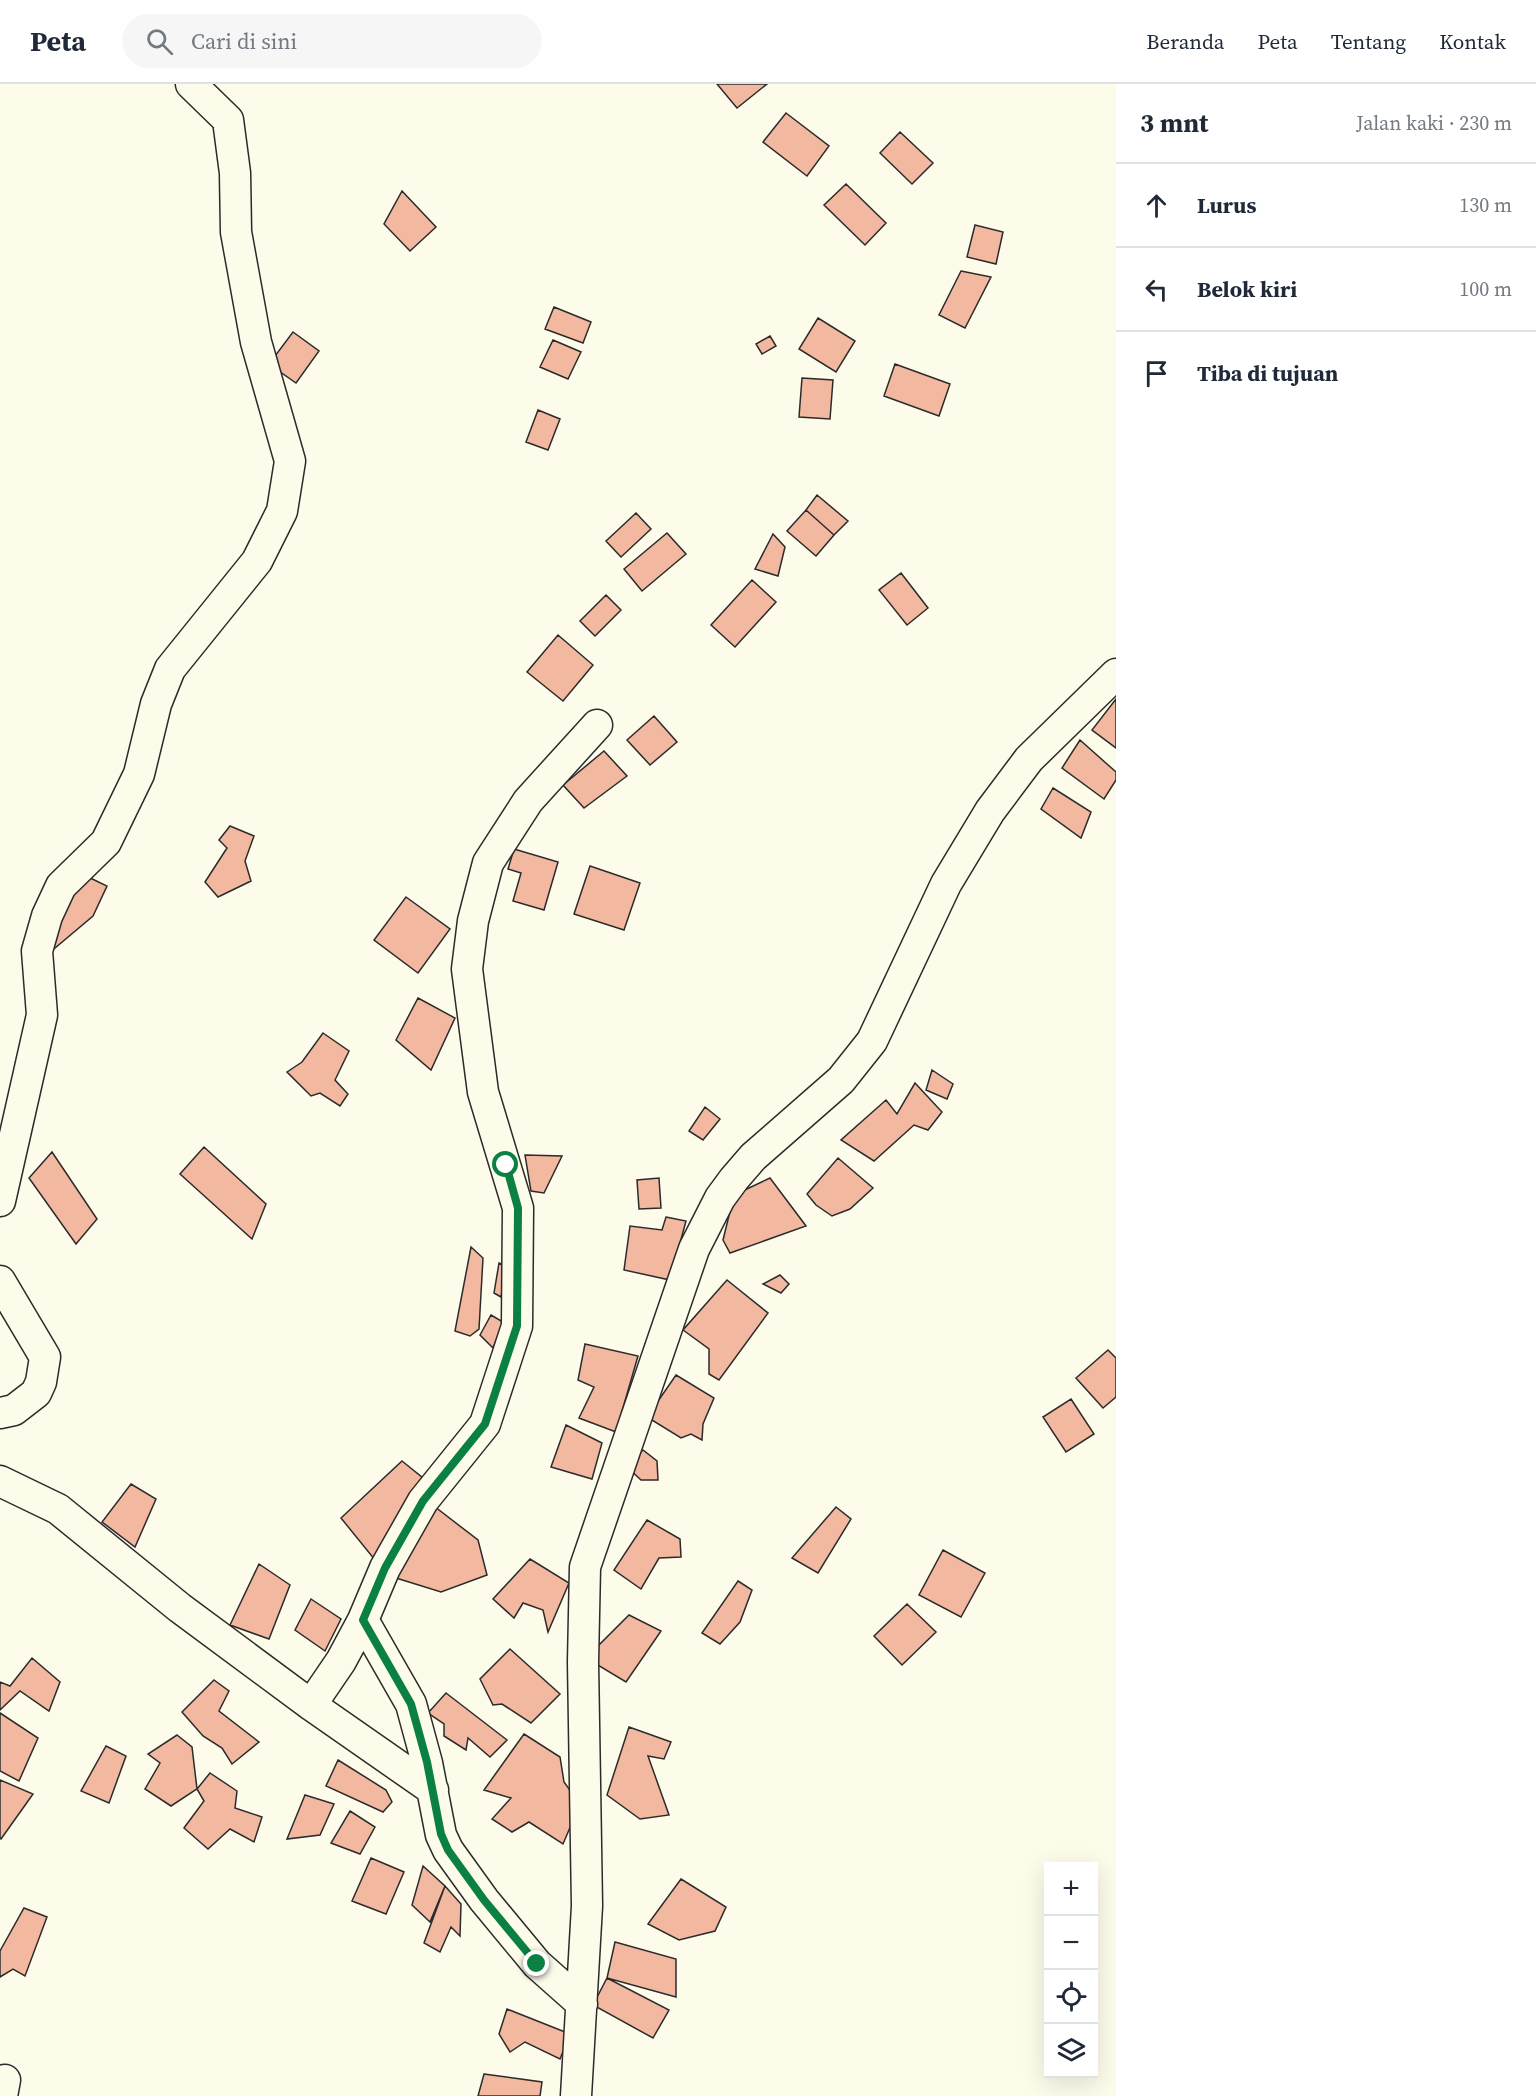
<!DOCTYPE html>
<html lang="id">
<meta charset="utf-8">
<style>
body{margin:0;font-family:"Source Serif 4",serif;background:#f6f6f7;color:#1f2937}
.controls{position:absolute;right:18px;bottom:18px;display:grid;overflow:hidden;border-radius:0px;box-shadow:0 6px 24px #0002}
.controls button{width:54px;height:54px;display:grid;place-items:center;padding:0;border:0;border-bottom:2px solid #e0e1e3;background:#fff;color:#1f2937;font:30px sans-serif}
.stop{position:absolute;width:18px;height:18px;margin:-14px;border:4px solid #0b8043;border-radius:50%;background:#fff}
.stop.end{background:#0b8043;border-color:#fff;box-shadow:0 2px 6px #0008}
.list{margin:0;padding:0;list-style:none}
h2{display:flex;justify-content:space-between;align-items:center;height:78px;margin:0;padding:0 24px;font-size:26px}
h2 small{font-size:20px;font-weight:400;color:#747a83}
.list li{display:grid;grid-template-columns:39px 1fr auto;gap:18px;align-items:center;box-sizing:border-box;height:84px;padding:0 24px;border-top:2px solid #e0e1e3}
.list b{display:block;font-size:22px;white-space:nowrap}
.list em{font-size:20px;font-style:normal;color:#747a83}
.icon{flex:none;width:33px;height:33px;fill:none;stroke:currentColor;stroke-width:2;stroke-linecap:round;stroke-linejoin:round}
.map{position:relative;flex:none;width:1116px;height:2012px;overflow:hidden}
header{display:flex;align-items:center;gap:36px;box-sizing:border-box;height:84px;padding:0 30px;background:#fff;border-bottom:2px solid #e0e1e3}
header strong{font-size:28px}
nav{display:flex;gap:33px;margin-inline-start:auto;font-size:21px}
.search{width:420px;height:54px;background:#f6f6f7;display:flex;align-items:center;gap:15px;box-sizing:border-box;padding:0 21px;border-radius:33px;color:#747a83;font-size:22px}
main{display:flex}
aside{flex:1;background:#fff}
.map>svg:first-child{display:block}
.building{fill:#f2b8a0;stroke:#2b2b2b;stroke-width:1.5}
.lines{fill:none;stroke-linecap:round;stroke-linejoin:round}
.minor-casing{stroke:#2b2b2b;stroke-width:33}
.minor{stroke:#fdfbea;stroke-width:30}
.route{stroke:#0b8043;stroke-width:8}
</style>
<header>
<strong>Peta</strong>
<div class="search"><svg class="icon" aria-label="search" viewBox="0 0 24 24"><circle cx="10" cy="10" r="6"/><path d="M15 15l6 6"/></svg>Cari di sini</div>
<nav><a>Beranda</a><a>Peta</a><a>Tentang</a><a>Kontak</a></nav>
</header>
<main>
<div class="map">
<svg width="1116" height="2012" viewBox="0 0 1116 2012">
<rect width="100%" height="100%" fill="#fdfbea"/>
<path class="building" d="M 717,0 L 767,0 L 737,24 Z
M 786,29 L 829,62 L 807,92 L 763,58 Z
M 900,48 L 933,79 L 912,100 L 880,69 Z
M 846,100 L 886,139 L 865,161 L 824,121 Z
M 402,107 L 436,143 L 410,167 L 384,140 Z
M 975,141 L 1003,148 L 996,180 L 967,173 Z
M 961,187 L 991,193 L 965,244 L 939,231 Z
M 554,223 L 591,238 L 583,259 L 545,245 Z
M 818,234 L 855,257 L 836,288 L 799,265 Z
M 293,248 L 319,267 L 296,299 L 269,280 Z
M 770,252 L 776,262 L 762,270 L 756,260 Z
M 553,256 L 581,268 L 568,295 L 540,283 Z
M 895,280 L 950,300 L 939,332 L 884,312 Z
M 802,294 L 833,296 L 830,335 L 799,333 Z
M 538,326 L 560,335 L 548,366 L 526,358 Z
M 817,411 L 848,437 L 834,451 L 806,426 Z
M 806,426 L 834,451 L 816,472 L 787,447 Z
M 636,429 L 651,445 L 621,473 L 606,457 Z
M 667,449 L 686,470 L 642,507 L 624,485 Z
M 773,450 L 785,463 L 778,492 L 755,485 Z
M 901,489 L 928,524 L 907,541 L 879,506 Z
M 752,496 L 776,518 L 735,563 L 711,541 Z
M 606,511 L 621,526 L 595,552 L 580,537 Z
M 558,551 L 593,581 L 563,617 L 527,588 Z
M 1116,615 L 1116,664 L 1092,646 Z
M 654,632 L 677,658 L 650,681 L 627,656 Z
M 1080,656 L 1116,688 L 1116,696 L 1104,715 L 1062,684 Z
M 604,667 L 627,692 L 584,724 L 563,701 Z
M 1053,704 L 1091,728 L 1081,754 L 1041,725 Z
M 230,742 L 254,752 L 245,777 L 251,797 L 218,813 L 205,798 L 227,764 L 219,756 Z
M 514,765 L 558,778 L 544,826 L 513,817 L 521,789 L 508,785 Z
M 590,782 L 640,799 L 624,846 L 574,830 Z
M 82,790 L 107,802 L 93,832 L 42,875 Z
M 406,813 L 450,845 L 418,889 L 374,856 Z
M 418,914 L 455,934 L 431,986 L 396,956 Z
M 323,949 L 349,967 L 335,996 L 348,1010 L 340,1022 L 320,1009 L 311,1012 L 287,988 L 302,978 Z
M 932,986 L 953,1000 L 947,1015 L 926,1006 Z
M 915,999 L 942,1028 L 928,1046 L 914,1041 L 874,1077 L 841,1056 L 886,1016 L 897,1030 Z
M 705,1023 L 720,1035 L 703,1056 L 689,1047 Z
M 204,1063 L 266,1120 L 252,1155 L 180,1090 Z
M 52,1068 L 97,1135 L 76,1160 L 29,1094 Z
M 525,1071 L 562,1072 L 544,1109 L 531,1107 Z
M 838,1074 L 873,1104 L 850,1125 L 832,1132 L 816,1121 L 807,1110 Z
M 659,1094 L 661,1124 L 639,1125 L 637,1096 Z
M 770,1094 L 806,1142 L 730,1169 L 723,1156 L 734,1111 Z
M 666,1133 L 686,1137 L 670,1196 L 624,1186 L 630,1142 L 662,1146 Z
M 471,1163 L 483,1174 L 479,1245 L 470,1252 L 455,1247 Z
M 499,1179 L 507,1183 L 501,1213 L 494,1209 Z
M 780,1191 L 789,1200 L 781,1209 L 763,1200 Z
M 727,1196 L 768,1229 L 719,1296 L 709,1290 L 709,1265 L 683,1246 Z
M 491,1231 L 503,1238 L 493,1264 L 480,1251 Z
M 585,1260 L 638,1272 L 616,1348 L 579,1334 L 594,1303 L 578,1296 Z
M 1108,1266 L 1116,1274 L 1116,1313 L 1103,1324 L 1076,1294 Z
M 676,1291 L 714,1314 L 703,1340 L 702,1356 L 691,1350 L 681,1354 L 647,1333 Z
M 1071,1315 L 1094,1350 L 1066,1368 L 1043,1333 Z
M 566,1341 L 602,1359 L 592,1395 L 551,1383 Z
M 643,1366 L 657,1377 L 658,1396 L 641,1396 L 626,1382 Z
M 402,1377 L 423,1394 L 375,1476 L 341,1434 Z
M 131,1400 L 156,1415 L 135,1463 L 102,1438 Z
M 430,1419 L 478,1456 L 487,1491 L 441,1508 L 396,1494 Z
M 836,1423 L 851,1435 L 818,1489 L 792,1474 Z
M 647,1436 L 680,1455 L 681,1473 L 659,1474 L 641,1505 L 614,1486 Z
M 943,1466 L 985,1489 L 961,1533 L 919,1511 Z
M 530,1475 L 569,1499 L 548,1548 L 543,1526 L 523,1519 L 514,1534 L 493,1515 Z
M 259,1480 L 290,1501 L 269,1555 L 230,1541 Z
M 738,1497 L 752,1506 L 740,1538 L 720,1560 L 702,1549 Z
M 311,1515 L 341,1535 L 325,1567 L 295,1546 Z
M 907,1520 L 936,1548 L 902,1581 L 874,1552 Z
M 629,1531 L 661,1547 L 626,1598 L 591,1577 L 596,1564 Z
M 510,1565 L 560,1610 L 531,1639 L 502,1620 L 493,1621 L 480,1595 Z
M 32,1574 L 60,1598 L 49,1627 L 20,1607 L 0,1626 L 0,1598 L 10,1602 Z
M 214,1596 L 229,1607 L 219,1627 L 259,1658 L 232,1680 L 222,1664 L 203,1652 L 182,1628 Z
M 446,1609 L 507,1656 L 490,1673 L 468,1654 L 466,1666 L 444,1652 L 444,1640 L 428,1629 Z
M 0,1629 L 38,1654 L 19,1697 L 0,1687 Z
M 629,1643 L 671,1658 L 664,1675 L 648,1672 L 669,1731 L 640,1735 L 607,1711 Z
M 524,1650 L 560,1673 L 564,1698 L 580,1720 L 563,1760 L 529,1738 L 512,1748 L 492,1735 L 511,1714 L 484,1706 Z
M 177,1651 L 192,1663 L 197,1705 L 171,1722 L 145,1705 L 160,1679 L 148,1670 Z
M 106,1662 L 126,1672 L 109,1719 L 81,1707 Z
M 338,1676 L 386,1706 L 392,1718 L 383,1728 L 326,1702 Z
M 210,1689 L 237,1707 L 235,1724 L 262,1733 L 254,1758 L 230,1745 L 208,1765 L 184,1744 L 204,1717 L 197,1705 Z
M 0,1696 L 33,1710 L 1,1755 L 0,1754 Z
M 305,1711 L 334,1720 L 320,1751 L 287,1755 Z
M 350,1727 L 375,1743 L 360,1770 L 331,1759 Z
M 371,1774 L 404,1788 L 386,1830 L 352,1817 Z
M 423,1782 L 445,1802 L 430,1838 L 412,1821 Z
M 681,1795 L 726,1823 L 715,1847 L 679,1856 L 648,1840 Z
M 445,1802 L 461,1820 L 460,1852 L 451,1843 L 440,1868 L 424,1859 Z
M 24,1824 L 47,1833 L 25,1892 L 13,1885 L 0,1893 L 0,1867 Z
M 615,1858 L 676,1875 L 676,1913 L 607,1894 Z
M 607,1894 L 669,1926 L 653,1954 L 593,1921 Z
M 507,1925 L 570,1950 L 560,1975 L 525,1958 L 510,1968 L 499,1950 Z
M 484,1990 L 542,1998 L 540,2012 L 478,2012 Z"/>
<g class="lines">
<g class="minor-casing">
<path id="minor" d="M 0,1117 L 42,931 L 37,867 L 47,832 L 61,802 L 106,758 L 139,690 L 156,620 L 170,585 L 257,477 L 282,427 L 290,377 L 256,258 L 236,148 L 235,89 L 228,36 L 191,0
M 0,1197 L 45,1273 L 41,1298 L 36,1309 L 14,1326 L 0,1329
M 0,1397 L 58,1425 L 180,1524 L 311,1621 L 433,1706
M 363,1536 L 411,1620 L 427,1679 L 441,1751 L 448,1766 L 484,1816 L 537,1880 L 582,1920
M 311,1621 L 341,1577 L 363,1536 L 385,1484 L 423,1417 L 485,1340 L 517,1242 L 518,1124 L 483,1008 L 467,885 L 473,837 L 488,779 L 528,717 L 597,641
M 2,2012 L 5,1996
M 576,2012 L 587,1822 L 583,1578 L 585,1483 L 694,1165 L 720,1114 L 734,1095 L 753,1073 L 841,996 L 872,957 L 946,800 L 990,727 L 1029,675 L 1116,590"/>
</g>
<use href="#minor" class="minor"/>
</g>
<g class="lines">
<path class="route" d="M 506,1081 L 518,1124 L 517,1242 L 485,1340 L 423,1417 L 385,1484 L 363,1536 L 411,1620 L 427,1678 L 441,1750 L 448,1766 L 484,1816 L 537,1880"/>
</g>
</svg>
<div class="controls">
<button>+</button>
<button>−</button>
<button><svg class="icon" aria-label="locate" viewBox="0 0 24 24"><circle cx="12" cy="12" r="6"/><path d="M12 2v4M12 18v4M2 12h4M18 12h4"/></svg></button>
<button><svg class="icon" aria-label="layers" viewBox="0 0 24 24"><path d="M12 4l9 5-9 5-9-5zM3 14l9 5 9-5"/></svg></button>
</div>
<div class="stop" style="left:506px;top:1081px"></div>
<div class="stop end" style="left:537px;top:1880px"></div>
</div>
<aside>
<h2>3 mnt<small>Jalan kaki · 230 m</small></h2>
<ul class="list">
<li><svg class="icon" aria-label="ahead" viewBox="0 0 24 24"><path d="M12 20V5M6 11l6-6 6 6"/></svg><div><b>Lurus</b></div><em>130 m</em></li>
<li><svg class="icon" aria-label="left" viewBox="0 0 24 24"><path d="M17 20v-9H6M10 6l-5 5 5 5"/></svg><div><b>Belok kiri</b></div><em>100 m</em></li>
<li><svg class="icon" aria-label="arrive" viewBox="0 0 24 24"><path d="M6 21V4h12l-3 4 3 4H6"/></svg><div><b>Tiba di tujuan</b></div></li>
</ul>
</aside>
</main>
